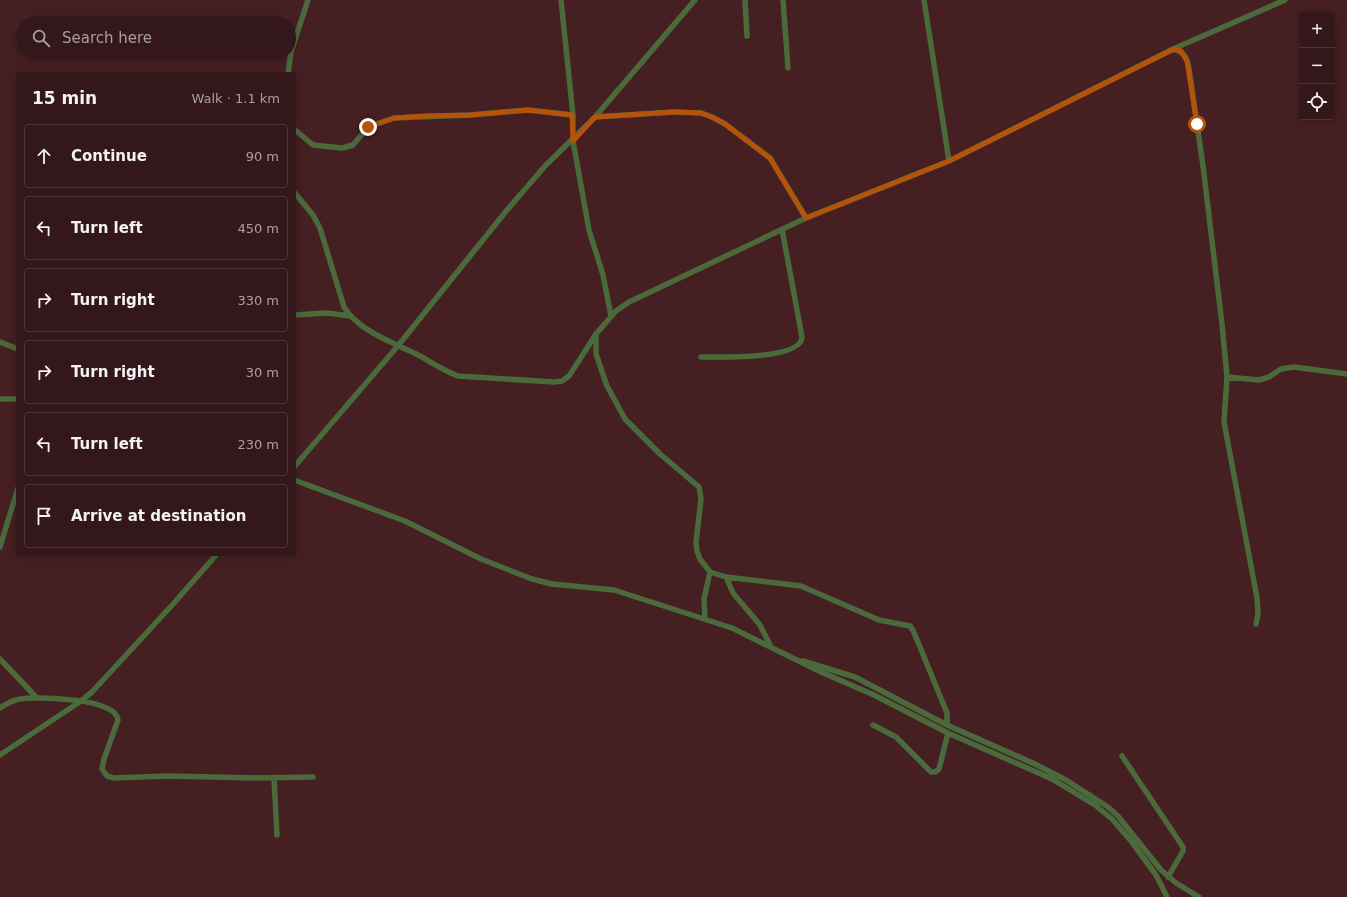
<!DOCTYPE html>
<meta charset="utf-8">
<style>
body{margin:0;font-family:"DejaVu Sans",sans-serif;background:#3c2023;color:#f1f3f6}
.controls{position:absolute;right:12px;top:12px;display:grid;overflow:hidden;border-radius:4px;box-shadow:0 2px 10px #0003}
.controls button{width:36px;height:36px;display:grid;place-items:center;padding:0;border:0;border-bottom:1px solid #4e3639;background:#34171a;color:#f1f3f6;font:20px sans-serif}
.stop{position:absolute;width:12px;height:12px;margin:-9px;border:3px solid #b45309;border-radius:50%;background:#fff}
.stop.end{background:#b45309;border-color:#fff;box-shadow:0 1px 4px #0008}
.list{margin:0;padding:0;list-style:none}
h2{display:flex;justify-content:space-between;align-items:center;height:52px;margin:0;padding:0 16px;font-size:17px}
h2 small{font-size:13px;font-weight:400;color:#a99fa2}
.list li{display:grid;grid-template-columns:26px 1fr auto;gap:12px;align-items:center;box-sizing:border-box;height:64px;margin:0 8px 8px;padding:0 8px;border:1px solid #4e3639;border-radius:4px}
.list b{display:block;font-size:15px;white-space:nowrap}
.list em{font-size:13px;font-style:normal;color:#a99fa2}
.icon{flex:none;width:22px;height:22px;fill:none;stroke:currentColor;stroke-width:2;stroke-linecap:round;stroke-linejoin:round}
.map{position:relative;flex:none;width:1347px;height:897px;overflow:hidden}
.search{position:absolute;background:#34171a;box-shadow:0 2px 10px #0003;left:16px;top:16px;width:280px;height:44px;display:flex;align-items:center;gap:10px;box-sizing:border-box;padding:0 14px;border-radius:22px;color:#a99fa2;font-size:15px}
.panel{position:absolute;background:#34171a;box-shadow:0 2px 10px #0003;left:16px;top:72px;width:280px;height:484px;border-radius:4px}
.map>svg:first-child{display:block}
.lines{fill:none;stroke-linecap:round;stroke-linejoin:round}
.minor{stroke:#4a6a3c;stroke-width:5.5}
.route{stroke:#b45309;stroke-width:5}
</style>
<div class="map">
<svg width="1347" height="897" viewBox="0 0 1347 897">
<rect width="100%" height="100%" fill="#461f22"/>
<g class="lines">
<path class="minor" d="M 561,0 L 573,115 L 573,141 L 589,230 L 603,275 L 611,316
M 745,0 L 747,36
M 783,0 L 788,68
M 924,0 L 949,161
M 1173,49 C 1184,52 1187,57 1189,68 L 1203,166 L 1222,324 L 1227,377 L 1224,422 L 1257,598 L 1258,614 L 1256,624
M 288,74 L 291,52 L 308,0
M 595,117 L 674,112 L 701,113 L 712,117 L 725,124 L 770,158 L 806,218
M 294,129 L 313,145 L 342,148 L 353,145 L 368,127 L 394,118 L 470,115 L 528,110 L 573,115
M 294,192 L 313,215 L 320,228 L 344,307 C 359,332 397,344 422,357 C 434,364 445,371 458,376 L 554,382 L 562,381 L 569,376 L 596,334 L 616,311 L 629,302 L 806,218 L 949,161 L 1173,49 L 1285,0
M 294,315 L 327,313 L 351,316
M 596,337 L 596,354 L 607,386 L 625,419 L 660,454 L 699,487 L 701,499 L 696,542 L 697,551 L 700,559 L 710,572 L 726,577 L 801,586 L 879,620 L 910,626 L 913,630 L 947,713 L 947,725
M 0,342 L 18,349
M 701,357 C 719,357 801,360 802,337 L 782,229
M 1227,377 L 1259,380 L 1269,377 L 1281,369 L 1294,367 L 1347,374
M 0,399 L 18,399
M 294,467 L 397,347 L 507,210 L 545,166 L 595,117 L 695,0
M 294,480 L 405,521 L 481,559 L 532,579 L 552,584 L 614,590 L 732,628 L 821,672 L 874,695 L 948,733 L 1052,779 L 1095,805 L 1112,819 L 1131,841 L 1156,875 L 1167,897
M 0,547 L 18,488
M 726,577 L 733,593 L 760,625 L 770,645
M 705,619 L 704,599 L 710,572
M 0,659 L 37,698
M 803,661 L 855,677 L 947,725 L 1035,764 L 1066,780 L 1108,807 L 1118,816 L 1161,870 L 1176,883 L 1199,897
M 0,708 C 6,704 12,700 20,699 C 36,696 117,698 118,720 L 104,759 L 102,769 L 107,776 L 114,778 L 168,776 L 256,778 L 313,777
M 873,725 L 896,737 L 931,772 L 935,772 L 939,769 L 948,733
M 0,755 L 81,701 L 92,692 L 174,603 L 217,554
M 1122,756 L 1183,847 L 1183,851 L 1168,877
M 274,778 L 277,835"/>
</g>
<g class="lines">
<path class="route" d="M 368,127 L 394,118 L 424,116 L 470,115 L 528,110 L 572,115 L 573,141 L 595,117 L 674,112 L 701,113 L 712,117 L 725,124 L 770,158 L 806,218 L 949,161 L 1174,49 L 1181,51 L 1187,61 L 1197,124"/>
</g>
</svg>
<div class="controls">
<button>+</button>
<button>−</button>
<button><svg class="icon" aria-label="locate" viewBox="0 0 24 24"><circle cx="12" cy="12" r="6"/><path d="M12 2v4M12 18v4M2 12h4M18 12h4"/></svg></button>
</div>
<div class="stop" style="left:1197px;top:124px"></div>
<div class="stop end" style="left:368px;top:127px"></div>
<div class="search"><svg class="icon" aria-label="search" viewBox="0 0 24 24"><circle cx="10" cy="10" r="6"/><path d="M15 15l6 6"/></svg>Search here</div>
<section class="panel">
<h2>15 min<small>Walk · 1.1 km</small></h2>
<ul class="list">
<li><svg class="icon" aria-label="ahead" viewBox="0 0 24 24"><path d="M12 20V5M6 11l6-6 6 6"/></svg><div><b>Continue</b></div><em>90 m</em></li>
<li><svg class="icon" aria-label="left" viewBox="0 0 24 24"><path d="M17 20v-9H6M10 6l-5 5 5 5"/></svg><div><b>Turn left</b></div><em>450 m</em></li>
<li><svg class="icon" aria-label="right" viewBox="0 0 24 24"><path d="M7 20v-9h11M14 6l5 5-5 5"/></svg><div><b>Turn right</b></div><em>330 m</em></li>
<li><svg class="icon" aria-label="right" viewBox="0 0 24 24"><path d="M7 20v-9h11M14 6l5 5-5 5"/></svg><div><b>Turn right</b></div><em>30 m</em></li>
<li><svg class="icon" aria-label="left" viewBox="0 0 24 24"><path d="M17 20v-9H6M10 6l-5 5 5 5"/></svg><div><b>Turn left</b></div><em>230 m</em></li>
<li><svg class="icon" aria-label="arrive" viewBox="0 0 24 24"><path d="M6 21V4h12l-3 4 3 4H6"/></svg><div><b>Arrive at destination</b></div></li>
</ul>
</section>
</div>
